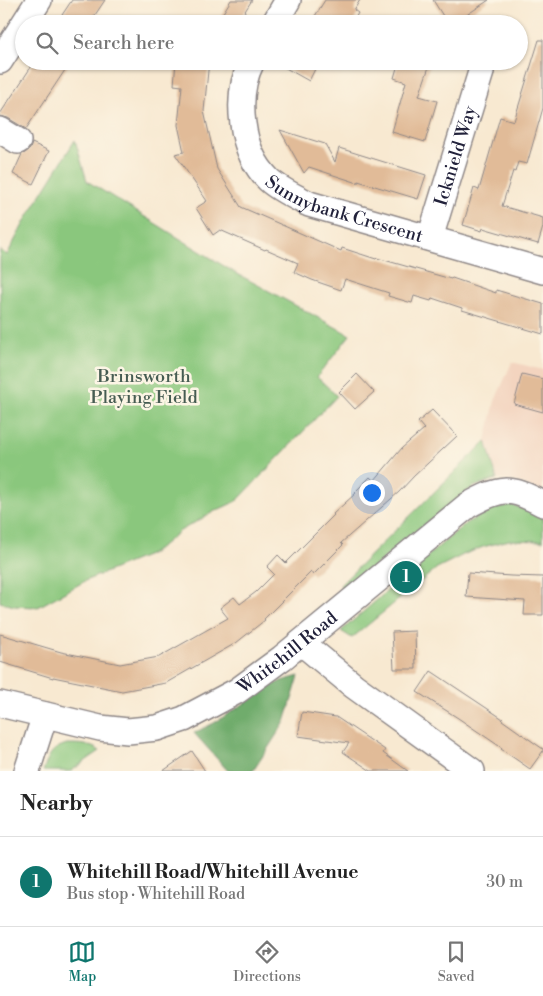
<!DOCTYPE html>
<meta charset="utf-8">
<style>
body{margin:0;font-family:"Libre Bodoni",serif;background:#f2f2f2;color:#222}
.you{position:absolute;left:371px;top:492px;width:18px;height:18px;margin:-12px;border:4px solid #fff;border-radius:50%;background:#1a73e8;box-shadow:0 0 0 8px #1a73e833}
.badge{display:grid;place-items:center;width:32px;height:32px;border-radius:50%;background:#0f766e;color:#fff;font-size:16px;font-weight:700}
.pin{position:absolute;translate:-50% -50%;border:2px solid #fff;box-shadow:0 1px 5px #0006}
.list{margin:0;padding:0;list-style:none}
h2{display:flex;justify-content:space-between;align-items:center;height:65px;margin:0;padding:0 20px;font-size:21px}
h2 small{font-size:16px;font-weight:400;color:#767676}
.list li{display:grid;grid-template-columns:32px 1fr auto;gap:15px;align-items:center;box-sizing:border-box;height:90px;padding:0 20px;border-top:1px solid #e0e0e0}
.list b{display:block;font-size:19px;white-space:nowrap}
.list p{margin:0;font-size:16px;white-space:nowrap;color:#767676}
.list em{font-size:16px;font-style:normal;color:#767676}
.icon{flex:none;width:28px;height:28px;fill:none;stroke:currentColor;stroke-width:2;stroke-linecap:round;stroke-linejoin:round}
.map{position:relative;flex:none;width:543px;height:771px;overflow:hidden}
.search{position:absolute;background:#fff;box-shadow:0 1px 4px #0004;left:15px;right:15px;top:15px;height:55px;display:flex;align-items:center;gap:12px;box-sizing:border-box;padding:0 18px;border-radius:28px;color:#767676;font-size:19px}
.sheet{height:155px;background:#fff}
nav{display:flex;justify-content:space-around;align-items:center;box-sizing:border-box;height:70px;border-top:1px solid #e0e0e0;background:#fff;font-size:14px;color:#767676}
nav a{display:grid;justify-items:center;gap:2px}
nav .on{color:#0f766e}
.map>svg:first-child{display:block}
.built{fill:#f3d4bf}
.green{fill:#8ac77d;stroke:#56745c}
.forest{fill:#6fac6c;stroke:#486754}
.building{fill:#e1bb98}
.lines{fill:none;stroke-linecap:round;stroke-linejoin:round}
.minor-casing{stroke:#8d8686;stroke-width:28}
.minor{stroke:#fff;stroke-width:25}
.labels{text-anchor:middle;stroke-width:5;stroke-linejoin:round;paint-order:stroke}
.street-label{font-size:18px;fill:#22223b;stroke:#fcf5e5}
.park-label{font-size:18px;fill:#465c52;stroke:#fcf5e5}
</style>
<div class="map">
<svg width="543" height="771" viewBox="0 0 543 771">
<rect width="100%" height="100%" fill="#fcf5e5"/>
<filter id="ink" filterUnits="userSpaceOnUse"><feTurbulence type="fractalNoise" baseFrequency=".02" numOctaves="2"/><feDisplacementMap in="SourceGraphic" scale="10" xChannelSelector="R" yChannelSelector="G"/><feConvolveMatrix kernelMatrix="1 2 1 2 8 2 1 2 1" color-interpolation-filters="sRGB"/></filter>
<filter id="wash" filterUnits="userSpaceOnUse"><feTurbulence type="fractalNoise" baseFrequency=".0096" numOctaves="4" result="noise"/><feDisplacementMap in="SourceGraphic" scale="20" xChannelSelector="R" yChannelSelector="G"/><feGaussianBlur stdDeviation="1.12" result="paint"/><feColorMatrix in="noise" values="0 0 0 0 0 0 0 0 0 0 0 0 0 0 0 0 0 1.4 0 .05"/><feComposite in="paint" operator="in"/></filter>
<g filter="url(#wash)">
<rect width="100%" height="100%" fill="#f8e9d1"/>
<path class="built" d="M 512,362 L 543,370 L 543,492 L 518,482 L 497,479 L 486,441 L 495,401 Z"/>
<path class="green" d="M 75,140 L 87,181 L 232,271 L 350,335 L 317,377 L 337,396 L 237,501 L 215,511 L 180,531 L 153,553 L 87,580 L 38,607 L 14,606 L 0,602 L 0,250 L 7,255 L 26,219 Z
M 486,441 L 497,479 L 473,487 L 344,591 L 340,585 Z
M 513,505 L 536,514 L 543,519 L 543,541 L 509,540 L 483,547 L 465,554 L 437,568 L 352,638 L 341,631 L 466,523 L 495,508 Z
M 67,744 C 79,744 90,744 100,751 L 71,771 L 43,771 C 49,756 50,749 67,744 Z"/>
<path class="forest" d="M 299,676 L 285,722 L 253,771 L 228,771 L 194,733 L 214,723 L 265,690 L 281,681 Z"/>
<g id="blocks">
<path class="building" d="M 72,0 L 105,0 L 89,24 L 56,24 Z
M 231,0 L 252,0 L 237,24 L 216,24 Z
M 325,0 L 360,0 L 354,10 L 358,13 L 352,24 L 327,24 L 315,16 Z
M 433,0 L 489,0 L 453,24 L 448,24 Z
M 539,40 L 543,40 L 543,108 L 527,164 L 518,162 L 515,172 L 513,171 L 502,206 L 543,218 L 543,227 L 538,244 L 483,228 L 482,231 L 463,225 L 474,188 L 479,190 L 500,117 L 514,121 Z
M 35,61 L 71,61 L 26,129 L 8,118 L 0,116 L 0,114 Z
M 176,61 L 209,61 L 204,111 L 217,169 L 241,207 L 341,251 L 342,248 L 376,259 L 377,258 L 451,279 L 452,278 L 496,293 L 496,290 L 543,304 L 543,334 L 462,310 L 462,308 L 432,298 L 431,301 L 414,296 L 412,303 L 388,296 L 389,293 L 345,279 L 341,290 L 312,280 L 294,272 L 298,263 L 266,249 L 265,250 L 220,230 L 213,235 L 196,208 L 207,201 L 175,154 L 184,152 L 178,125 L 182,86 L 174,85 Z
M 273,61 L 319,61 L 309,81 Z
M 399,61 L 431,61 L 419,96 L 437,101 L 425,142 L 392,132 L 406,82 L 394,78 Z
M 280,130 L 325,144 L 335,162 L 339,148 L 426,175 L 418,199 L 358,181 L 358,183 L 309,167 L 304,173 Z
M 32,143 L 49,151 L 33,184 L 13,174 L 22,154 L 25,153 L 30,149 Z
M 357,374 L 374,392 L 355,409 L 339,392 Z
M 522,374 L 543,379 L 543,412 L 514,404 Z
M 432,410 L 457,436 L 414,476 L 399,492 L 341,543 L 343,545 L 313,575 L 311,572 L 264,619 L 265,620 L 236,643 L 166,683 L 122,691 L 53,677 L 53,678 L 0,662 L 0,634 L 61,652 L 120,664 L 159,657 L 228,618 L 220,608 L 234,597 L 240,604 L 256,592 L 274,574 L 267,567 L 278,555 L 286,563 L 334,515 L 333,514 L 356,493 L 355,492 L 370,477 L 374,481 L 402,448 L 424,429 L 418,422 Z
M 468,573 L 511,576 L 543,577 L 543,615 L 524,615 L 525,601 L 466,597 Z
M 415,631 L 416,669 L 394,669 L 392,632 Z
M 431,671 L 503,719 L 502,720 L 543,749 L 543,751 L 530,769 L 501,749 L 502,748 L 458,718 L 417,692 Z
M 302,712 L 336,717 L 385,750 L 383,753 L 408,771 L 371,771 L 343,752 L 349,743 L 298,736 Z
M 192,751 L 205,771 L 163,771 Z"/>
</g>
</g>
<g filter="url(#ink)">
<use href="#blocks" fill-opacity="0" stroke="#8d8686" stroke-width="1"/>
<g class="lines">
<g class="minor-casing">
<g id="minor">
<path d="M 274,24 L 288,0"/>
<path d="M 0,61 L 39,0"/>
<path id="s1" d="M 252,61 C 234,96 240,152 269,180 C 280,190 296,197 309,204 L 543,271"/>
<path d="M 0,130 L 18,141"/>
<path id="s2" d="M 430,238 L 481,72"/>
<path d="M 302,643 L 354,686 L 472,771"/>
<path id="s3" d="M 0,704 L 100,728 L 128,731 L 157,728 L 184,719 L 237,691 L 282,658 L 467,506 C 501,487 509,486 543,504"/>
<path d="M 27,771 L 45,715"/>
</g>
</g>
<use href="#minor" class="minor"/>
</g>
</g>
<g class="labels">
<g class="street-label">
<text dy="6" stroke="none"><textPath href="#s2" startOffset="86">Icknield Way</textPath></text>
<text dy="6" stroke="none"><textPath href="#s1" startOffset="209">Sunnybank Crescent</textPath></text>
<text dy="6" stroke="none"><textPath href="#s3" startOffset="312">Whitehill Road</textPath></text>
</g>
<g class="park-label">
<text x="144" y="382">Brinsworth<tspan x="144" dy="21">Playing Field</tspan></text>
</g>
</g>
</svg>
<div class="you"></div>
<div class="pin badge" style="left:406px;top:577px">1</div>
<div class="search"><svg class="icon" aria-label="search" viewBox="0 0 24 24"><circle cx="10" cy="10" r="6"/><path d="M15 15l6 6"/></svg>Search here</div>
</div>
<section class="sheet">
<h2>Nearby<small></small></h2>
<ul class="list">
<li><span class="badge">1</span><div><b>Whitehill Road/Whitehill Avenue</b><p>Bus stop · Whitehill Road</p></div><em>30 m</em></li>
</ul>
</section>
<nav>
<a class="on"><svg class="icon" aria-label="map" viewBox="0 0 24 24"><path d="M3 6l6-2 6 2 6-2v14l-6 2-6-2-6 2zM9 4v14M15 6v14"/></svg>Map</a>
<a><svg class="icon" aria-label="directions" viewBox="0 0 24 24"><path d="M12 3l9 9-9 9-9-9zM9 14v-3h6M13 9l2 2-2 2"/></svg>Directions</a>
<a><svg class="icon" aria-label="saved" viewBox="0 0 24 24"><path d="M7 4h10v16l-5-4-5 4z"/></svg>Saved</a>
</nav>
